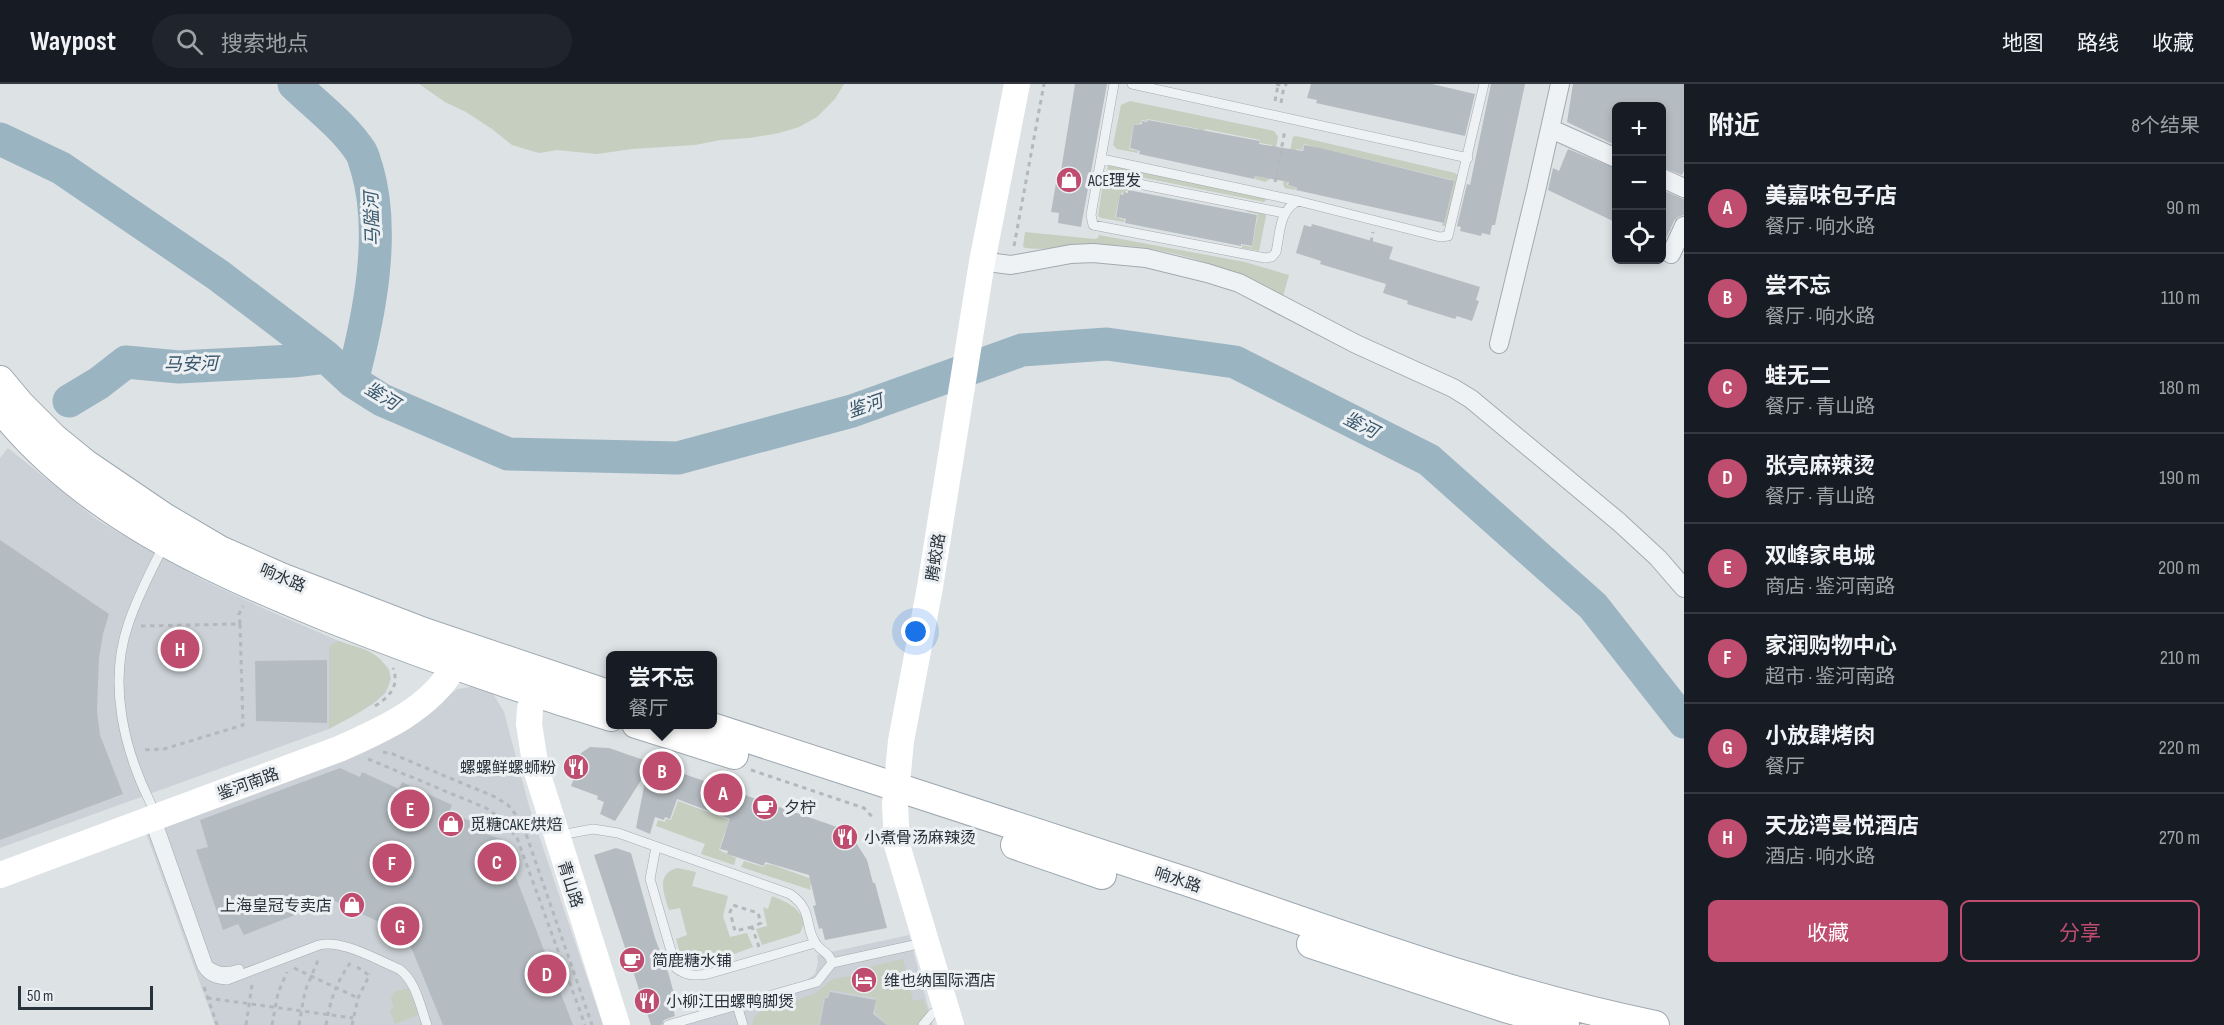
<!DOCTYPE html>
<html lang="zh">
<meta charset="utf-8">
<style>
body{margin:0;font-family:"Sofia Sans Condensed","Noto Sans SC",sans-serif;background:#20242c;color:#f1f3f6}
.controls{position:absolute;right:18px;top:18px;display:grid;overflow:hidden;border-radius:9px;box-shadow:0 3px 9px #0003}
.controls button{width:54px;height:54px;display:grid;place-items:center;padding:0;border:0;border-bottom:2px solid #363941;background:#171b24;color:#f1f3f6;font:30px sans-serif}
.scale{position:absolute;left:18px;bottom:15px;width:135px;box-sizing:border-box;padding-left:6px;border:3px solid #28323a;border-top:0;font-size:16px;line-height:21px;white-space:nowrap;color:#28323a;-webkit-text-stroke:4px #ecf0f3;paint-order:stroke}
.you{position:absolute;left:916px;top:548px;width:21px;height:21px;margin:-15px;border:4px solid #fff;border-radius:50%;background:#1a73e8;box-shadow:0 0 0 9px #1a73e833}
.badge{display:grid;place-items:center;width:39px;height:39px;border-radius:50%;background:#bf4d70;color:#fff;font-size:20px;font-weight:700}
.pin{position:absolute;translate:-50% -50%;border:3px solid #fff;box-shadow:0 2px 6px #0006}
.popup{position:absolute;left:606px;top:567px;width:111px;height:78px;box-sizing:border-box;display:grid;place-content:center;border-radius:9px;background:#171b24;filter:drop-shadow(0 2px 4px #0005);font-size:20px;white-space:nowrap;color:#9ea1a6}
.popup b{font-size:22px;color:#f1f3f6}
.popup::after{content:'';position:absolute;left:50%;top:100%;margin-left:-12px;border:12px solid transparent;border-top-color:#171b24}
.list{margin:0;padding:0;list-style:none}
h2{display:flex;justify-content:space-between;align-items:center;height:78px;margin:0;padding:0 24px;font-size:26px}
h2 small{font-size:20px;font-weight:400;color:#9ea1a6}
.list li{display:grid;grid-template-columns:39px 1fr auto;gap:18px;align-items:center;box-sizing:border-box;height:90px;padding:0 24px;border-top:2px solid #363941}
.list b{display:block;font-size:22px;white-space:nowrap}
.list p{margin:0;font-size:20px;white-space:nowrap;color:#9ea1a6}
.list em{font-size:20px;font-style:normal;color:#9ea1a6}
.actions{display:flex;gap:12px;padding:18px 24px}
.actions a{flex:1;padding:14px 0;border:2px solid #bf4d70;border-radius:9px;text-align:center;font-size:21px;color:#bf4d70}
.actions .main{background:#bf4d70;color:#fff}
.icon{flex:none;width:33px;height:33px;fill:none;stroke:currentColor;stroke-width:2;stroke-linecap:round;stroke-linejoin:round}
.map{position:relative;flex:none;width:1684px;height:941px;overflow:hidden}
header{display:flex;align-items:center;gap:36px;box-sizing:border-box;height:84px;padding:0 30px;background:#171b24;border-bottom:2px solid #363941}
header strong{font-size:28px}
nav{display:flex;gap:33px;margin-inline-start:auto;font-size:21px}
.search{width:420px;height:54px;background:#20242c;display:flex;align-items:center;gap:15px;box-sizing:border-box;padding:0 21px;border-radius:33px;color:#9ea1a6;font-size:22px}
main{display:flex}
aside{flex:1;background:#171b24}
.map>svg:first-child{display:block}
.built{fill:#cbd1d6}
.green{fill:#c5cebf}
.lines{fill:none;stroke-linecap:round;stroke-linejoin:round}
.river{stroke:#9bb4c2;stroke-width:33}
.building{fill:#b5bcc1}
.lane-casing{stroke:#a3aaae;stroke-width:10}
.street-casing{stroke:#a3aaae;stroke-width:20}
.primary-casing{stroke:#9ea8b0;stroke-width:30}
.path{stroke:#b3b8bc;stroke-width:3;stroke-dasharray:4.5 4.5;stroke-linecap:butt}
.lane{stroke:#eff2f4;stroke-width:9}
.street{stroke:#eff2f4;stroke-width:18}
.secondary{stroke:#fff;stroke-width:26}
.primary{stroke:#fff;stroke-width:28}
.labels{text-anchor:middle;stroke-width:6;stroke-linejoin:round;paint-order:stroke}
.poi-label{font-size:16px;fill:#28323a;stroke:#ecf0f3;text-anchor:start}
.street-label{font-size:16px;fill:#28323a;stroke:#ecf0f3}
.water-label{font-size:18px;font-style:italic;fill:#37556a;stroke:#ecf0f3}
</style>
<header>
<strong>Waypost</strong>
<div class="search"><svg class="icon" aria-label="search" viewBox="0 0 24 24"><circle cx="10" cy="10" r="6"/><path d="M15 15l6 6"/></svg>搜索地点</div>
<nav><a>地图</a><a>路线</a><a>收藏</a></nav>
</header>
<main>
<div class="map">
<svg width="1684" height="941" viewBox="0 0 1684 941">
<rect width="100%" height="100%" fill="#dde2e5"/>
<path class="built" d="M 8,364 L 96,435 L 119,449 L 205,497 L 267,526 L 339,557 L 369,568 L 379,574 L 389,585 L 391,595 L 386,609 L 373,620 L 329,645 L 0,764 L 0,374 Z
M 476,602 L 492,608 L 504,628 L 529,722 L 603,941 L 215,941 L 145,746 L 442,617 L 457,605 Z
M 909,851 L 933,941 L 653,941 L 804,898 L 815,890 L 818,878 L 817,871 Z"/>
<path class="green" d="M 419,0 L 844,0 L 835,15 L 817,33 L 799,43 L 779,49 L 750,54 L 720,56 L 695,61 L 632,65 L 597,70 L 557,66 L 539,69 L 512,61 L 492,45 L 466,28 L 445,18 Z
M 1130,17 L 1274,47 L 1278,53 L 1270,95 L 1265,98 L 1255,95 L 1255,92 L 1266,94 L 1272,61 L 1260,59 L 1260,56 L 1205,45 L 1203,50 L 1199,49 L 1199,45 L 1147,35 L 1147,37 L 1142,36 L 1141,39 L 1134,41 L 1129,65 L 1138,67 L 1138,69 L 1117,65 L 1113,61 L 1121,21 Z
M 1296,52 L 1455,89 L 1458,92 L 1447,142 L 1442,142 L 1452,96 L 1325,65 L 1323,70 L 1314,63 L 1304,60 L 1302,66 L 1296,65 L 1287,101 L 1296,104 L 1295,106 L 1285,104 L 1283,100 L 1293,53 Z
M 1109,81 L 1112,81 L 1268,114 L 1264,118 L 1110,87 L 1107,85 Z
M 1110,101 L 1133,104 L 1120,110 L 1115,133 L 1125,136 L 1124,138 L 1101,134 L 1098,132 L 1102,105 Z
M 1247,126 L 1264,129 L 1266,132 L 1259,167 L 1242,164 L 1242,161 L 1252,163 L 1258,130 L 1247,128 Z
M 1025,148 L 1095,155 L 1098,154 L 1099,151 L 1245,178 L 1289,191 L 1283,212 C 1233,185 1166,161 1108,161 C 1081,161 1053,167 1026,164 L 1023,163 Z
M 339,557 C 349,561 361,563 370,568 C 376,571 380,575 384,580 C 409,609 348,634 329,645 L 329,562 Z
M 678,717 L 735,738 L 729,749 L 725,748 L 719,766 L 736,774 L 734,781 L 701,770 L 705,760 L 656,742 L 658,736 L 665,738 L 666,735 L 671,736 Z
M 744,777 L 764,783 L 766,780 L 773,781 L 820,798 L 810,801 L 811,806 L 741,783 Z
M 678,784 L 696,788 L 692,802 L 728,812 L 723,832 L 730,853 L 747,849 L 753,863 C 739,868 692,888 683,874 C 679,869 678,860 676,855 L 687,851 L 680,824 L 669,826 C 664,810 655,789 678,784 Z
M 772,812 C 786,818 801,823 804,840 L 800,849 L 762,861 L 756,845 L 767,842 L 763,823 L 768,825 Z
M 903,875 L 913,917 L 923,915 L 928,928 L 920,941 L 888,941 L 875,929 L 876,914 L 830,906 L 827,913 L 824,914 L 819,941 L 752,941 L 755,932 L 760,928 L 814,910 L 833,895 L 863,890 L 873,882 Z
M 408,904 L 418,931 L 395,940 L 390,926 L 394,924 L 391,914 L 394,908 Z"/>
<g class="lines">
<path class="river" d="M 294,0 C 317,22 343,41 361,68 C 364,73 365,80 367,85 C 386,150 369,233 352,297
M 0,55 L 61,84 L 218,191 L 326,273 L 352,297 L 382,316 L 508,370 L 678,374 L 852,327 L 1022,266 L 1107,260 L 1235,278 L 1429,376 L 1593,522 L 1684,638
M 69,317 L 99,299 L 126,278 L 179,283 L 293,277 L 326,273"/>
</g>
<path class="building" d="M 1075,0 L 1107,0 L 1081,143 L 1058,139 L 1059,129 L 1051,128 L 1057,93 L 1060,93 Z
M 1311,0 L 1432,0 L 1475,10 L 1465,52 L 1316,19 L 1317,16 L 1307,14 Z
M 1491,0 L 1525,0 L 1495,141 L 1492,141 L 1490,151 L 1482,149 L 1481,152 L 1460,147 L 1461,143 L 1457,142 L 1467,100 L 1470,101 Z
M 1573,0 L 1684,0 L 1684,87 L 1682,91 L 1662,83 L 1662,22 L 1617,22 L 1617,62 L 1567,38 Z
M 1148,36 L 1260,57 L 1259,60 L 1296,66 L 1303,67 L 1304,61 L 1325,65 L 1454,97 L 1444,139 L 1296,106 L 1297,104 L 1288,101 L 1289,98 L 1255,92 L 1254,95 L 1139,70 L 1140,67 L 1130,64 L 1134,41 L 1142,40 L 1142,37 L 1147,38 Z
M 1568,65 L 1617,85 L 1617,139 L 1548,106 L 1553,84 L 1559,87 Z
M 1128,106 L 1257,131 L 1252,162 L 1241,160 L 1241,162 L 1125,139 L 1126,135 L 1116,133 L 1120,110 L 1123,111 L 1124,108 L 1128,109 Z
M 1662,106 L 1684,115 L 1684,131 L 1678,133 L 1674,137 L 1663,161 Z
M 1312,140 L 1393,163 L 1389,175 L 1480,203 L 1476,216 L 1479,217 L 1472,237 L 1457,232 L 1455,235 L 1407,220 L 1408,217 L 1383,209 L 1386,200 L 1320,180 L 1321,177 L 1296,169 L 1304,141 L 1311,143 Z
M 0,456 L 109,530 L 103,550 L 99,574 L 97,627 L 100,651 L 123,710 L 0,756 Z
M 327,576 L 327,639 L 256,637 L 255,577 Z
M 590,663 L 609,664 L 840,744 L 850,749 L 867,776 L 873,799 L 875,799 L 887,844 L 825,856 L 822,844 L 819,845 L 813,822 L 816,821 L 809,791 L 765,778 L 764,782 L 727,770 L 728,767 L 720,765 L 730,735 L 677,715 L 670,735 L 665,733 L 664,736 L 655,733 L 650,750 L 636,744 L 647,687 L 615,737 L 600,730 L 604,718 L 597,715 L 598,712 L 571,702 L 576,689 L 571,685 L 573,677 L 581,669 Z
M 340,684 L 360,693 L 362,688 L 399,705 L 402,698 L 452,721 L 449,728 L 487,744 L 486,750 L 501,755 L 573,941 L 443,941 L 406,851 L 333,816 L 244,851 L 238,840 L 223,846 L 196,766 L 208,763 L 200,736 Z
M 616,764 L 631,769 L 655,854 L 669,891 L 674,910 L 670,912 L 675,932 L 664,936 L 661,941 L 651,941 L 594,771 Z
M 830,908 L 876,916 L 873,930 L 887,941 L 820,941 L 825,914 L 828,914 Z"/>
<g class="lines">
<g class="lane-casing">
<path id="lane" d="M 1114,0 L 1091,131 L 1093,141 L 1265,174 L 1272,173 L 1276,168 C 1280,150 1279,126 1298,117 L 1440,153 L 1448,152 L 1484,0
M 1132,0 L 1468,74
M 1102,75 L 1298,117
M 1099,92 L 1284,129
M 151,720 C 124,666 108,600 128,541 C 137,513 151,487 164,461
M 157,736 L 208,881 C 218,889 227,889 239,885
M 150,739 L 202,883 C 208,893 216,895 227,896 L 319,861 C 342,855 377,876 399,885 C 416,897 420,922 427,941
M 571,749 L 593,745 L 618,749 L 790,810 C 815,827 803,844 817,861 C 823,869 829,868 832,879
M 656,763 L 650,795 L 676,884 C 686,892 696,892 708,890 L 815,859
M 737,921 L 743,941
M 668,941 L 817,898 L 832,879 L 923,859
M 923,941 L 933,929 L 943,924"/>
</g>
<g class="street-casing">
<path id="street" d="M 1551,45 L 1616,74
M 1662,94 L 1684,104
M 1671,170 L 1684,142
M 995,179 L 1011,181 L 1071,170 L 1093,169 L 1146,174 L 1207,189 L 1239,199 L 1356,260 L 1453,304 L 1471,315 L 1619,438 L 1658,474 L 1684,504
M 1499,260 L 1536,107 L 1560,0"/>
</g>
<g class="primary-casing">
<path id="primary" d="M 0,296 L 20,320 L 53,353 L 86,380 L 164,433 L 220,466 L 281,493 L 424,548 L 611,611
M 0,324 C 82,428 205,483 324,532 C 419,570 514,603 611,633
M 636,640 L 734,671
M 703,640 C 864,693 1025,744 1185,797 C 1340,849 1494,908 1655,941
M 1015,761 L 1102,791
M 1311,860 L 1505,924 L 1565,941"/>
</g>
<path class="path" d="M 1276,0 L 1284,2 L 1287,0
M 1275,17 L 1278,1
M 1281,19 L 1284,2
M 1275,98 L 1285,46
M 1371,158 L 1373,148
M 1014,162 L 1044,0
M 240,540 L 239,530 L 243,522
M 141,542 L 240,540 L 243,641 L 164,665 L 142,666
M 375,622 C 389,613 400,602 393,584
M 383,668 L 393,670 L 495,713 L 508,721 L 517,732 L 525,747 L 592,941
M 368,675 L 486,724 C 499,732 507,742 517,754 L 585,941
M 751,686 L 855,721 L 864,724 L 874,735
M 752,843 L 735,847 L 730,828 L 733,821 L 758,829 L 761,839 L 752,843 L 759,863
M 357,883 L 369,891
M 294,884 L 358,914
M 204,903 L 217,941
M 207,914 L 353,934
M 246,941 L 252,901
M 272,941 L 278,909 L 287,888
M 299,941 L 305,907 L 319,874
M 326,941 C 330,917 336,898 351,878
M 352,941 L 358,914 L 370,890"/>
<use href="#lane" class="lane"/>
<use href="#street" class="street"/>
<path class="secondary" d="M 539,590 L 530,625 L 529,640 L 536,685 L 617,941
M 0,791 L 339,665 C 380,647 430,625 453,584 C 457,577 458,569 461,562
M 951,941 L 897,761 L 895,720 L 901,657 L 930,503 L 982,178 L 1017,0"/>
<use href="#primary" class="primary"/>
</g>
<defs>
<g id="shop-disc" transform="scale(1.35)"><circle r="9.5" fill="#bf4d70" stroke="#ecf0f3"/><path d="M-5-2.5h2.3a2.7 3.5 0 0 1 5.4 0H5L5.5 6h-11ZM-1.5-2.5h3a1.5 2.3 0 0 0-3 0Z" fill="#fff"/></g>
<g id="restaurant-disc" transform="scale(1.35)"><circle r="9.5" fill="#bf4d70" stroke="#ecf0f3"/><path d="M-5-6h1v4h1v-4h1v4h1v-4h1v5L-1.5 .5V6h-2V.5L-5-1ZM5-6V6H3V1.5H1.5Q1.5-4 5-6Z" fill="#fff"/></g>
<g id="cafe-disc" transform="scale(1.35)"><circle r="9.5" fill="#bf4d70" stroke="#ecf0f3"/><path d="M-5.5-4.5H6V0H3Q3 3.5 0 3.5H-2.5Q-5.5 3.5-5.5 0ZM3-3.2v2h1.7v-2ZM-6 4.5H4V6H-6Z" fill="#fff"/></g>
<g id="hotel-disc" transform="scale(1.35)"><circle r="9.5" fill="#bf4d70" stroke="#ecf0f3"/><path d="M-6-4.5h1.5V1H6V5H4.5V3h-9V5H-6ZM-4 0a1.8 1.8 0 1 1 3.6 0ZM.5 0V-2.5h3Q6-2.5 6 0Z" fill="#fff"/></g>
</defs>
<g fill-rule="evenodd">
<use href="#shop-disc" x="1069" y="96"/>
<use href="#restaurant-disc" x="576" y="683"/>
<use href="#cafe-disc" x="765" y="723"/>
<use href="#shop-disc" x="451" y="740"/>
<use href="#restaurant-disc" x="845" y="753"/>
<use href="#shop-disc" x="352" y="821"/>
<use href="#cafe-disc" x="632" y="876"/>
<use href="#hotel-disc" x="864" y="896"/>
<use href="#restaurant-disc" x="647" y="917"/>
</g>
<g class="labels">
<g class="poi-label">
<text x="1088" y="102">ACE理发</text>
<text x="556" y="689" text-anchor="end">螺螺鲜螺蛳粉</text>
<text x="784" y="729">夕柠</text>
<text x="470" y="746">觅糖CAKE烘焙</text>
<text x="864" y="759">小煮骨汤麻辣烫</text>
<text x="332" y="827" text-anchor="end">上海皇冠专卖店</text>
<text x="652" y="882">简鹿糖水铺</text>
<text x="884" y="902">维也纳国际酒店</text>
<text x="666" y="923">小柳江田螺鸭脚煲</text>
</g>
<g class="street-label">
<text transform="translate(935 473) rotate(-81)" y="6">腾蛟路</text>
<text transform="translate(283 493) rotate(23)" y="6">响水路</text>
<text transform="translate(248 699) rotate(-20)" y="6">鉴河南路</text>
<text transform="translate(1178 795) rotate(18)" y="6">响水路</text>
<text transform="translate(571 800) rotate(72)" y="6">青山路</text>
</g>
<g class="water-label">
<text transform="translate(372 135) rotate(-92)" y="6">马隘河</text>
<text transform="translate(191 280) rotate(-1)" y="6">马安河</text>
<text transform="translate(382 312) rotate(31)" y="6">鉴河</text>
<text transform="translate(865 322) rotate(-19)" y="6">鉴河</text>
<text transform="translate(1361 341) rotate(27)" y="6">鉴河</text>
</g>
</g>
</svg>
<div class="controls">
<button>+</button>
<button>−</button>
<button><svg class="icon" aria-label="locate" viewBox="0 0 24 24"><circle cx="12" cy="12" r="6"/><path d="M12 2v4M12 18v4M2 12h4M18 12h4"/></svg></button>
</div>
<div class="scale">50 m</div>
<div class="you"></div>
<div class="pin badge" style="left:723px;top:709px">A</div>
<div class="pin badge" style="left:662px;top:687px">B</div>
<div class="popup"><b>尝不忘</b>餐厅</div>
<div class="pin badge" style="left:497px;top:778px">C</div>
<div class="pin badge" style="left:547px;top:890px">D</div>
<div class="pin badge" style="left:410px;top:725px">E</div>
<div class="pin badge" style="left:392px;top:779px">F</div>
<div class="pin badge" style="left:400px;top:842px">G</div>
<div class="pin badge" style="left:180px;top:565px">H</div>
</div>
<aside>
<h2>附近<small>8个结果</small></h2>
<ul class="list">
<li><span class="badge">A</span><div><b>美嘉味包子店</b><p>餐厅 · 响水路</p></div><em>90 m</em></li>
<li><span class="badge">B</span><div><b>尝不忘</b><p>餐厅 · 响水路</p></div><em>110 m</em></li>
<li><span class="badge">C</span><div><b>蛙无二</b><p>餐厅 · 青山路</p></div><em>180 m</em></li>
<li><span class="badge">D</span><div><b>张亮麻辣烫</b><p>餐厅 · 青山路</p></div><em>190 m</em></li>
<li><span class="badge">E</span><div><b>双峰家电城</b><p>商店 · 鉴河南路</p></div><em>200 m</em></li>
<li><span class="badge">F</span><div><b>家润购物中心</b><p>超市 · 鉴河南路</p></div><em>210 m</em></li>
<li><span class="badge">G</span><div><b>小放肆烤肉</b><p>餐厅</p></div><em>220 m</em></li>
<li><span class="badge">H</span><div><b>天龙湾曼悦酒店</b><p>酒店 · 响水路</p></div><em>270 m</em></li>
</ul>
<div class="actions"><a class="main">收藏</a><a>分享</a></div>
</aside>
</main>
